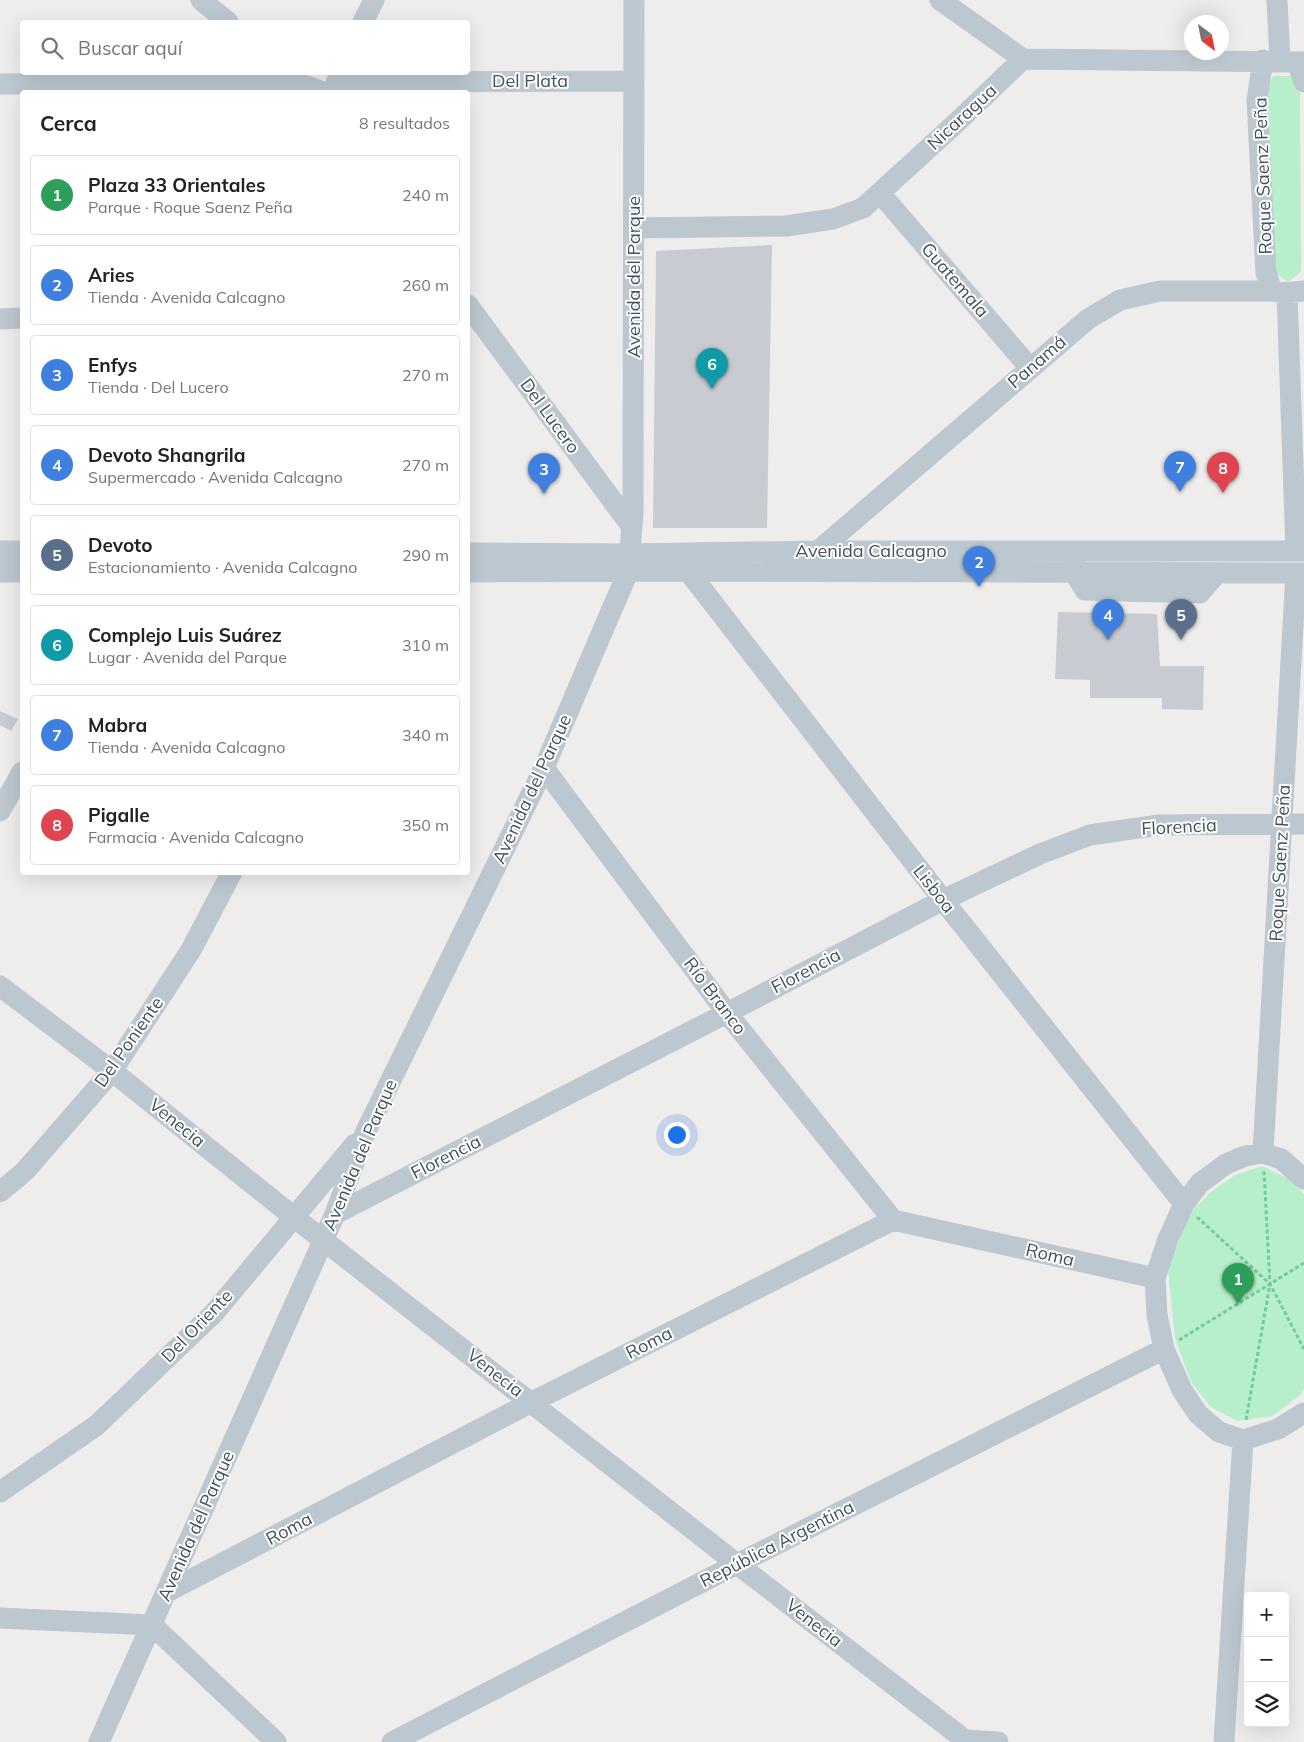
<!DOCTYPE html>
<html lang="es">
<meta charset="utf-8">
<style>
body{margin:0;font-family:Mulish,sans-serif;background:#f2f2f2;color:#222}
.controls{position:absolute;right:15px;bottom:15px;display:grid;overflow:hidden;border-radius:5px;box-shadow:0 5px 20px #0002}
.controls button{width:45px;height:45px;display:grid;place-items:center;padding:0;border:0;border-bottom:1px solid #e0e0e0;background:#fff;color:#222;font:25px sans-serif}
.compass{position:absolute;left:1184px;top:15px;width:45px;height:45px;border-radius:50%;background:#fff;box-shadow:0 5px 20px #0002;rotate:148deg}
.you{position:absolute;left:676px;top:1134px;width:18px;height:18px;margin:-12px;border:4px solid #fff;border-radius:50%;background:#1a73e8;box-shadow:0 0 0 8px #1a73e833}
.badge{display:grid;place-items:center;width:32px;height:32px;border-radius:50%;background:#1473e1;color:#fff;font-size:16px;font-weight:700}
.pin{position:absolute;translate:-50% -41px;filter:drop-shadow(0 1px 2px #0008)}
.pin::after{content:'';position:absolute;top:26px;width:18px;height:15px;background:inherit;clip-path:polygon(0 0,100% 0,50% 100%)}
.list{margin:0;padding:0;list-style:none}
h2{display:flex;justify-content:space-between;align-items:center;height:65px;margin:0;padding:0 20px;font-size:21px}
h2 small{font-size:16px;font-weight:400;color:#767676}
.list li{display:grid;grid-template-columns:32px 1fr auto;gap:15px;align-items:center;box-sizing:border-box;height:80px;margin:0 10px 10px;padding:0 10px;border:1px solid #e0e0e0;border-radius:5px}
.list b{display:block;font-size:19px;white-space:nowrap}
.list p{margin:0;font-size:16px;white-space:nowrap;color:#767676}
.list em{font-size:16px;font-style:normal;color:#767676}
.icon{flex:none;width:28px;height:28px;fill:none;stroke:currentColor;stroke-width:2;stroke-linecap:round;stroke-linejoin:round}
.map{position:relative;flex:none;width:1304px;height:1742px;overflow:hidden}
.search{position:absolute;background:#fff;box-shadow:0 5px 20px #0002;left:20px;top:20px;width:450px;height:55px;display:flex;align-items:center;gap:12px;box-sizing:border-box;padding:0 18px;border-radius:5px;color:#767676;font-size:19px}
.panel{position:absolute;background:#fff;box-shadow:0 5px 20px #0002;left:20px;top:90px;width:450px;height:785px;border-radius:5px}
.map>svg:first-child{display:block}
.green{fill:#b7efcb}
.building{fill:#c8cbd1}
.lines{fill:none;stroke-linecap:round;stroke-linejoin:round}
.path{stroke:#6fce9c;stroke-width:3;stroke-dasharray:4 2.5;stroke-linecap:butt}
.minor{stroke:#bcc7cf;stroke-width:21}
.labels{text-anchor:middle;stroke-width:4;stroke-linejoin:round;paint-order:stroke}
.street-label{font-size:18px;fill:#44505a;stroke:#fff}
</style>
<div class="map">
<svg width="1304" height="1742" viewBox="0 0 1304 1742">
<rect width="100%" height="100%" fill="#efecec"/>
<path class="green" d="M 1273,76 L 1292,76 L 1300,93 L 1301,272 L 1288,282 L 1275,273 L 1266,93 Z
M 1262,1166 L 1289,1179 L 1304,1194 L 1304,1390 L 1299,1396 L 1273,1416 L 1237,1421 L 1211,1407 L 1191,1382 L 1175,1338 L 1168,1270 L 1190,1213 L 1212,1191 L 1235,1175 Z"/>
<path class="building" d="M 772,245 L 767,528 L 653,528 L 656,251 Z
M 1058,612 L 1157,614 L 1160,666 L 1204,666 L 1203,710 L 1162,709 L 1162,698 L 1090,698 L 1090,680 L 1055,679 Z
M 0,711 L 18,719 L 11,731 L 0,725 Z"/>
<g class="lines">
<path class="path" d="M 1197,1217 L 1270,1284 L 1304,1349
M 1179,1340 L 1304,1263
M 1246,1420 L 1270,1284 L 1264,1171"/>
<path class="minor" d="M 201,0 L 228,22
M 940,0 L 1023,59
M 1277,0 L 1280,61
M 363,22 L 374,0
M 1263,60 L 1257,100 L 1266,273 L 1272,291
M 1297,62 L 1304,82
M 336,82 L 634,81
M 0,84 L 299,83 L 323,92
M 880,193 L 1030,368
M 635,228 L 786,226 L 833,219 L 863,208 L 954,125 L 1023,59 L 1304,62
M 1287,293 L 1296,551
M 468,305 L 632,527
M 0,319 L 22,318
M 0,551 L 22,551
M 818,551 L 1088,319 L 1120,300 L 1160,291 L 1272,291 L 1287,293 L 1304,291
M 468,553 L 629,554 L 818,551 L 1304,551
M 1075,561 L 1074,572 L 1085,590 L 1200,593 L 1217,573
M 688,571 L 943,900 L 1184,1204
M 0,572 L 22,572
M 468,572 L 688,571 L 1304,573
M 544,768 L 727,1013 L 893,1220
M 0,811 L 22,772
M 0,986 L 112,1071 L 295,1218 L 737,1564 L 965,1740 L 998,1742
M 1263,1153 L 1296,573
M 1304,1179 L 1281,1159 L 1263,1153 L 1245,1156 L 1226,1164 L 1200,1183 L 1184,1204 L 1168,1239 L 1155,1278 L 1157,1315 L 1164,1349 L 1182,1390 L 1198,1414 L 1219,1432 L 1243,1440 L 1278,1429 L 1304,1413
M 0,1192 L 25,1171 L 112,1071 L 191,950 L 232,872
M 335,1214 L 727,1013 L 943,900 L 1040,854 L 1090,835 L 1159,825 L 1304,824
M 0,1492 L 97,1425 L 214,1313 L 355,1144
M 167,1592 L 532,1402 L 893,1220 L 1155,1278
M 0,1618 L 152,1625 L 276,1742
M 99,1742 L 335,1214 L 366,1131 L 544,768 L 603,630 L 628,572 L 633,514 L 634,0
M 392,1742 L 737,1564 L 1164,1349
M 1224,1742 L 1243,1440"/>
</g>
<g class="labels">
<g class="street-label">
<text x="530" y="87">Del Plata</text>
<text transform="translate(962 117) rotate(-43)" y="6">Nicaragua</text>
<text transform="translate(1263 176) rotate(-92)" y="6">Roque Saenz Peña</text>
<text transform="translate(634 277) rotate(-90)" y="6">Avenida del Parque</text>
<text transform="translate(955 280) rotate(49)" y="6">Guatemala</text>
<text transform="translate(1037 362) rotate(-41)" y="6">Panamá</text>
<text transform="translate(550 416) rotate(54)" y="6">Del Lucero</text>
<text x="871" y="557">Avenida Calcagno</text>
<text transform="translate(532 789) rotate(-65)" y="6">Avenida del Parque</text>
<text transform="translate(1179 827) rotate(-3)" y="6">Florencia</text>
<text transform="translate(1280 863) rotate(-87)" y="6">Roque Saenz Peña</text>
<text transform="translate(934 889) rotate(52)" y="6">Lisboa</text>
<text transform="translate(806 971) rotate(-28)" y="6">Florencia</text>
<text transform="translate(715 996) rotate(53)" y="6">Río Branco</text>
<text transform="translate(129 1042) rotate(-55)" y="6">Del Poniente</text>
<text transform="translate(177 1123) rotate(39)" y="6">Venecia</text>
<text transform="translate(360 1155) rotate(-67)" y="6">Avenida del Parque</text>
<text transform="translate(446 1157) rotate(-27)" y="6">Florencia</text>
<text transform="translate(1050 1255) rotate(13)" y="6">Roma</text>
<text transform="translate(197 1326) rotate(-46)" y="6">Del Oriente</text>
<text transform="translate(649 1343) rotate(-27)" y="6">Roma</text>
<text transform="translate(495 1373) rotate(38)" y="6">Venecia</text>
<text transform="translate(196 1526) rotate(-66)" y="6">Avenida del Parque</text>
<text transform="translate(289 1529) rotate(-28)" y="6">Roma</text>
<text transform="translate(777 1544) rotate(-27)" y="6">República Argentina</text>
<text transform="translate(814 1623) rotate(38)" y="6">Venecia</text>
</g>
</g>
</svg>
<div class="controls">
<button>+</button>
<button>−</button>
<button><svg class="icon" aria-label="layers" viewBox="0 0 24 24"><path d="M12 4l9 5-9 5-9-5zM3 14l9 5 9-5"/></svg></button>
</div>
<svg class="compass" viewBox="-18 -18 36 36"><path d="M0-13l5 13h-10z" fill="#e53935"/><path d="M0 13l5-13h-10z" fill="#767676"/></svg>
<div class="you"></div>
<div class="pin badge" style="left:1238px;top:1304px;background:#2e9e5b">1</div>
<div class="pin badge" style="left:979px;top:587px;background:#3f7fe0">2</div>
<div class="pin badge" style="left:544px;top:494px;background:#3f7fe0">3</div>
<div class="pin badge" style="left:1108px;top:640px;background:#3f7fe0">4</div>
<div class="pin badge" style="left:1181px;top:640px;background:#5c6f8a">5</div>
<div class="pin badge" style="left:712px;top:389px;background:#0f9aa8">6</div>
<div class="pin badge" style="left:1180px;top:492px;background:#3f7fe0">7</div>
<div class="pin badge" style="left:1223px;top:493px;background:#e0444e">8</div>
<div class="search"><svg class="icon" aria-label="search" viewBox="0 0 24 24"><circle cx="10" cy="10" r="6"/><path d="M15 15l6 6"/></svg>Buscar aquí</div>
<section class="panel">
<h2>Cerca<small>8 resultados</small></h2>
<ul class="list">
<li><span class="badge" style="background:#2e9e5b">1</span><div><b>Plaza 33 Orientales</b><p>Parque · Roque Saenz Peña</p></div><em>240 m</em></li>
<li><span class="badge" style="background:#3f7fe0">2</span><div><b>Aries</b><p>Tienda · Avenida Calcagno</p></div><em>260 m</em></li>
<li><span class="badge" style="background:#3f7fe0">3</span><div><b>Enfys</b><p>Tienda · Del Lucero</p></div><em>270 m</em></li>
<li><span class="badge" style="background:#3f7fe0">4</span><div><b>Devoto Shangrila</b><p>Supermercado · Avenida Calcagno</p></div><em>270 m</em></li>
<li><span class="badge" style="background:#5c6f8a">5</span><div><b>Devoto</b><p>Estacionamiento · Avenida Calcagno</p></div><em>290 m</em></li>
<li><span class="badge" style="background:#0f9aa8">6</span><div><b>Complejo Luis Suárez</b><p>Lugar · Avenida del Parque</p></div><em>310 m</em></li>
<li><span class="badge" style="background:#3f7fe0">7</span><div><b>Mabra</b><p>Tienda · Avenida Calcagno</p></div><em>340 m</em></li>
<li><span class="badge" style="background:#e0444e">8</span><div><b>Pigalle</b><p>Farmacia · Avenida Calcagno</p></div><em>350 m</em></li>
</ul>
</section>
</div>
